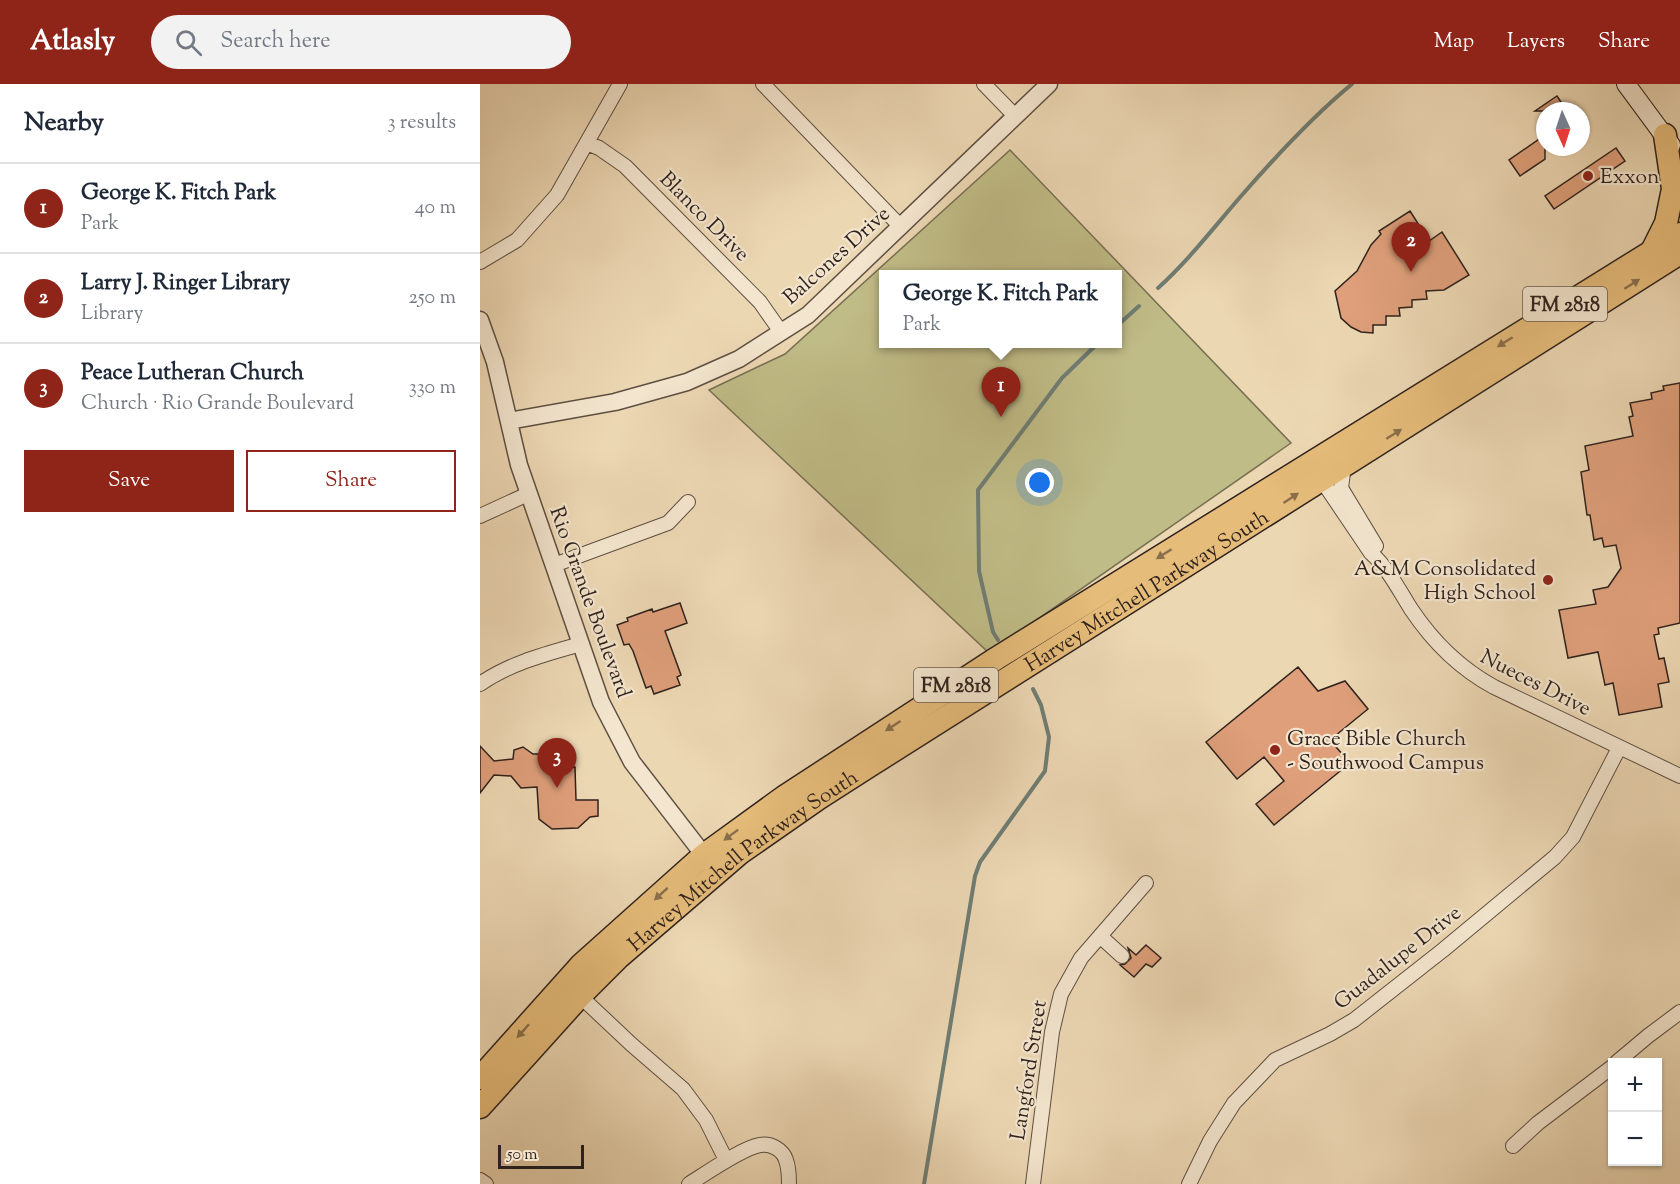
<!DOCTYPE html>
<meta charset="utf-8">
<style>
body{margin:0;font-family:"Sorts Mill Goudy",serif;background:#f2f2f3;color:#1f2937}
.controls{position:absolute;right:18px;bottom:18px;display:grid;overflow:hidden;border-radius:0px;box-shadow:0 2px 4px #0004}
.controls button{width:54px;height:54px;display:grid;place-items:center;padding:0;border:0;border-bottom:2px solid #e0e1e3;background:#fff;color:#1f2937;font:30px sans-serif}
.compass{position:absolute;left:1056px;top:18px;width:54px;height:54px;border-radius:50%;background:#fff;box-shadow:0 2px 4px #0004;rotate:177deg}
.scale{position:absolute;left:18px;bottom:15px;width:86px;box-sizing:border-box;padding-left:6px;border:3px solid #2f221d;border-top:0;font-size:16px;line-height:21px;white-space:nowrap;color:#2f221d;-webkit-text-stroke:4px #f3e5ce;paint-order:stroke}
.you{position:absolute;left:560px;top:399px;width:21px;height:21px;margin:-15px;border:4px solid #fff;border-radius:50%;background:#1a73e8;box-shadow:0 0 0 9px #1a73e833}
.badge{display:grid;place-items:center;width:39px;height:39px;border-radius:50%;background:#8f2418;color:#fff;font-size:20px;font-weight:700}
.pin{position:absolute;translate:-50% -50px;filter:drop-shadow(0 2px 3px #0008)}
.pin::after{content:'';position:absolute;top:32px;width:21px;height:18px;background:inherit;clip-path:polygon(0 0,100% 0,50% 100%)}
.popup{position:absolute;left:399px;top:186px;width:243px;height:78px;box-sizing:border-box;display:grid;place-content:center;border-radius:0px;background:#fff;filter:drop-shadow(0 2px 4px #0005);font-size:20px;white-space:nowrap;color:#747a83}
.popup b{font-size:22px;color:#1f2937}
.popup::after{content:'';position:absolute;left:50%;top:100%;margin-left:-12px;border:12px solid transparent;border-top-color:#fff}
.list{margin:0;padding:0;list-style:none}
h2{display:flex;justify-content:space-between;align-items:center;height:78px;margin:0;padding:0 24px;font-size:26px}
h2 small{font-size:20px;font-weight:400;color:#747a83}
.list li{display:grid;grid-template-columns:39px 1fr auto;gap:18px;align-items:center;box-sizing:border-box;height:90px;padding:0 24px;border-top:2px solid #e0e1e3}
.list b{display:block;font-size:22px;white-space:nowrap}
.list p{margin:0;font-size:20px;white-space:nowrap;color:#747a83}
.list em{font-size:20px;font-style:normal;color:#747a83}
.actions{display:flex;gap:12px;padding:18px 24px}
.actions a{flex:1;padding:14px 0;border:2px solid #8f2418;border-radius:0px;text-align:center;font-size:21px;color:#8f2418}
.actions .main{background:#8f2418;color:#fff}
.icon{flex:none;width:33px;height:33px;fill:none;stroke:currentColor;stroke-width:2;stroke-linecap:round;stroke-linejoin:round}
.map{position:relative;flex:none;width:1200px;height:1100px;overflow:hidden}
header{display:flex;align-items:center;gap:36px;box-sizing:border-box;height:84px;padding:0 30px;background:#8f2418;color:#fff}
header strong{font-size:28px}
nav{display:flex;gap:33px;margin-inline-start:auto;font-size:21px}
.search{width:420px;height:54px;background:#f2f2f3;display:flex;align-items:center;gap:15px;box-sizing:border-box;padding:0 21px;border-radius:33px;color:#747a83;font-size:22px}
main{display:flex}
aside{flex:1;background:#fff}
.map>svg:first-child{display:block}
.green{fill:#c0bc87;stroke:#786f52;stroke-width:1.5;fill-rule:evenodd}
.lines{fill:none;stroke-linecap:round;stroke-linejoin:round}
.stream{stroke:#6f7d74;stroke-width:4}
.building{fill:#de9f7a;stroke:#2f221d;stroke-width:1.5}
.minor-casing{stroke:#5e4f42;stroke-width:16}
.tertiary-casing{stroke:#5e4f42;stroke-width:19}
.secondary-casing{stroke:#2f221d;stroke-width:20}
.trunk-casing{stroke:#2f221d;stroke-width:25}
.minor{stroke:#f3e5ce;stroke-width:14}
.tertiary{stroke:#f3e5ce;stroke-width:16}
.secondary{stroke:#f3e5ce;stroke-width:18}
.trunk{stroke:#e6bc7a;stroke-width:22}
.oneway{fill:#8a6f4c}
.poi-dot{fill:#8f2418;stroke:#f3e5ce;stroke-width:2}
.labels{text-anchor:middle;stroke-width:4.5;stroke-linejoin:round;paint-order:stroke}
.shield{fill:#f3e5ce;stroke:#6a5c52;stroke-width:1.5}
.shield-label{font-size:20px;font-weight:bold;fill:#2f221d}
.poi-label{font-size:21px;fill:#2f221d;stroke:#f3e5ce;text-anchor:start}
.street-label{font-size:21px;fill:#2f221d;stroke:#f3e5ce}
</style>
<header>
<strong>Atlasly</strong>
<div class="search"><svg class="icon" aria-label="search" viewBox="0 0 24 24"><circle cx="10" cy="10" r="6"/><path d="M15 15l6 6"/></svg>Search here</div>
<nav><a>Map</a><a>Layers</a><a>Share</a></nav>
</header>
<main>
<aside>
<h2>Nearby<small>3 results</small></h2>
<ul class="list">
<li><span class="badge">1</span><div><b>George K. Fitch Park</b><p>Park</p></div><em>40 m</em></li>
<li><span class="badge">2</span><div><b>Larry J. Ringer Library</b><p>Library</p></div><em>250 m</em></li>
<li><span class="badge">3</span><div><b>Peace Lutheran Church</b><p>Church · Rio Grande Boulevard</p></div><em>330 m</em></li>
</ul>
<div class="actions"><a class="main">Save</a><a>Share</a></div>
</aside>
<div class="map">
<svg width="1200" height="1100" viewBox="0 0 1200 1100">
<rect width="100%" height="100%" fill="#ecd7b3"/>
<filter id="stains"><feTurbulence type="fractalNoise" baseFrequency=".00333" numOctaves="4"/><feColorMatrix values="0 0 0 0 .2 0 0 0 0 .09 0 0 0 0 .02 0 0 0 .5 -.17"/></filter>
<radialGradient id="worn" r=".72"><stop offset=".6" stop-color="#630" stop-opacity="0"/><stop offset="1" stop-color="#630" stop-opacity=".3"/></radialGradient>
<path class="green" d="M 530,66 L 811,359 L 509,569 L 229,306 L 305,270 ZM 404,190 L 638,190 L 638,260 L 404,260 Z"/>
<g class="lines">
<path class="stream" d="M 678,204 C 709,176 734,143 762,111 C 796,72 832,33 872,0
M 638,241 L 659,222
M 518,556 L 513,548 L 499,487 L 498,406 L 582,294 L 617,260
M 444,1100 L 495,792 L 500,778 L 565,687 L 569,653 L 561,621 L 553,605"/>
</g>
<path class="building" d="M 1077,12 L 1087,27 L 1055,27 Z
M 1065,51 L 1065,75 L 1040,92 L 1029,76 Z
M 1136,64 L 1145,77 L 1074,125 L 1065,112 Z
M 930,127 L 949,157 L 962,148 L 989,191 L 964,206 L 946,207 L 947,215 L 932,216 L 932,223 L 919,224 L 920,232 L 906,232 L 906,241 L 893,241 L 893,249 L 881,248 L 871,243 L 861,234 L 855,207 L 877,187 L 891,161 L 901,150 L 899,147 Z
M 1200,299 L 1200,539 L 1178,544 L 1179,550 L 1174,551 L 1179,575 L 1184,574 L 1189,598 L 1178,600 L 1182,623 L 1139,631 L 1133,599 L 1125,601 L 1118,568 L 1088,574 L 1079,526 L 1116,520 L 1113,506 L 1128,503 L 1141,484 L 1136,461 L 1124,463 L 1122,454 L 1114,456 L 1110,431 L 1107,431 L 1101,388 L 1109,386 L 1105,362 L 1153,352 L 1149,333 L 1153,332 L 1150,319 L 1172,315 L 1171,309 L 1184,306 L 1183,302 Z
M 200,519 L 207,539 L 185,547 L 201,591 L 197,593 L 200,601 L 174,610 L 171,602 L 166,604 L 153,567 L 149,560 L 144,561 L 137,541 L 148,537 L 147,534 L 172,525 L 173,528 Z
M 818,583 L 838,607 L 865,597 L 888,625 L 850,656 L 870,679 L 794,741 L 776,720 L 804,697 L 784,673 L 757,695 L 726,658 Z
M 0,662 L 14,677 L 33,675 L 34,666 L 43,663 L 53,670 L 78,670 L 78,684 L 95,683 L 96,716 L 118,716 L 118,732 L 110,733 L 98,744 L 72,745 L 59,735 L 57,703 L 41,704 L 31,692 L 14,691 L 0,709 Z
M 666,861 L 681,874 L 672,883 L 666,880 L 654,893 L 640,881 L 645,880 L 651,874 L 648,864 L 656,871 Z"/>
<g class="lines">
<g class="minor-casing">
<path id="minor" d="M 283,0 L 421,143
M 504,0 L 535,32
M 107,59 L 119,64 L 145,82 L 280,218 L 301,248
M 0,178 L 37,156 L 77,111 L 140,0
M 864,381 L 861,404 L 896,462
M 841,395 L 891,469 C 908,484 919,506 931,525 C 953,558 979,584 1014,603 L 1200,692
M 0,432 L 48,410
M 74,481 L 188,439 L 208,418
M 0,600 C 30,579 66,570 101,560
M 620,852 L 642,872
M 100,912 L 151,960 L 203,1005 L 226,1036 L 246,1076
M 1137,978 L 1168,952 L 1200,928
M 1033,1062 L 1058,1039 L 1132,983
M 0,1096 L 6,1100
M 209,1100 C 225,1090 262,1064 280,1061 C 291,1059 303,1066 306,1076 C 309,1084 309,1092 309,1100
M 553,1100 L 572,948 L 581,910 L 601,874 L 666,799
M 709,1100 L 730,1057 L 754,1019 L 795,976 L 850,950 L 874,936 L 963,866 L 1075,773 L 1093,753 L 1139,664"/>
</g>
<g class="tertiary-casing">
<path id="tertiary" d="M 0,236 L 15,278 L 39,381 L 121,618 L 152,678 L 230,779
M 29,337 L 135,318 L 207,298 L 259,275 L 328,231 L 569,0"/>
</g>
<g class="secondary-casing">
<path id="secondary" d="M 1146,0 L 1191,61"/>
</g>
<g class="trunk-casing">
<g id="trunk">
<path d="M 1172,167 L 1186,139 L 1193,105 L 1185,51"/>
<path d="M 0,994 L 101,881 L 224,771 L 304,713 L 517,574 L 1200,150"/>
<path id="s1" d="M 0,1023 L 100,912 L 139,873 L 260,769 L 339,714 L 389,682 L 1200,169"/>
</g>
</g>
<use href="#minor" class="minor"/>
<use href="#tertiary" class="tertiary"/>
<use href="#secondary" class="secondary"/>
<use href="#trunk" class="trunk"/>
</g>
<defs><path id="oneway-solid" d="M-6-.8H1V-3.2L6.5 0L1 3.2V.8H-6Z" transform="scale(1.5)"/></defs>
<g class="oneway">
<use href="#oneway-solid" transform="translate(1152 200) rotate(-32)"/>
<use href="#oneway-solid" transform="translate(1025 258) rotate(148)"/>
<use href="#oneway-solid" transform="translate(914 350) rotate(-32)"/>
<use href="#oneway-solid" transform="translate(811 414) rotate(-33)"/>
<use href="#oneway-solid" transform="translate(684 470) rotate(148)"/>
<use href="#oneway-solid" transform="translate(413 642) rotate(147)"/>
<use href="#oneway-solid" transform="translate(251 751) rotate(143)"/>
<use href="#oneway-solid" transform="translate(181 810) rotate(138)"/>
<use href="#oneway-solid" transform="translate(43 947) rotate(132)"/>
</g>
<g class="poi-dot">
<circle cx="1108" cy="92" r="6"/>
<circle cx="1068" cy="496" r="6"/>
<circle cx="795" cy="666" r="6"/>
</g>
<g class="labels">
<g class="shield">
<rect x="1043" y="203" width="84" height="34" rx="4.5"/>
<rect x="434" y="584" width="84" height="34" rx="4.5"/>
</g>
<g class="shield-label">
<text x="1085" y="227">FM 2818</text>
<text x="476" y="608">FM 2818</text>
</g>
<g class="poi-label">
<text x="1120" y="99">Exxon</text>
<text x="1056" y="491" text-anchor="end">A&amp;M Consolidated<tspan x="1056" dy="24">High School</tspan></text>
<text x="807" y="661">Grace Bible Church<tspan x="807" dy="24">- Southwood Campus</tspan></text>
</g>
<g class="street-label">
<text transform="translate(225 132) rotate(45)" y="7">Blanco Drive</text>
<text transform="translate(356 171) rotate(-42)" y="7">Balcones Drive</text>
<text dy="7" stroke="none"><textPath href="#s1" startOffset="848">Harvey Mitchell Parkway South</textPath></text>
<text transform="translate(111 518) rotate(70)" y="7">Rio Grande Boulevard</text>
<text transform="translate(1056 598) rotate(27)" y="7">Nueces Drive</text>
<text dy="7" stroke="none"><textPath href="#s1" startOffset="362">Harvey Mitchell Parkway South</textPath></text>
<text transform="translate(917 873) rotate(-38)" y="7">Guadalupe Drive</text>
<text transform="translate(548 986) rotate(-81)" y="7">Langford Street</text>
</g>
</g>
<rect width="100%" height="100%" filter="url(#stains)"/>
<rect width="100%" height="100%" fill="url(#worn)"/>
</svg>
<div class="controls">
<button>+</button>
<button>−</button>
</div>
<svg class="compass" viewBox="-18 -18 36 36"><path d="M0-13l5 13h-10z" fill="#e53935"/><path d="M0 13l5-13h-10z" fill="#747a83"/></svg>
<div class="scale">50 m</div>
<div class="you"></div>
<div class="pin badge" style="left:521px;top:333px">1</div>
<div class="popup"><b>George K. Fitch Park</b>Park</div>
<div class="pin badge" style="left:931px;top:188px">2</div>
<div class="pin badge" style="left:77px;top:704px">3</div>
</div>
</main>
